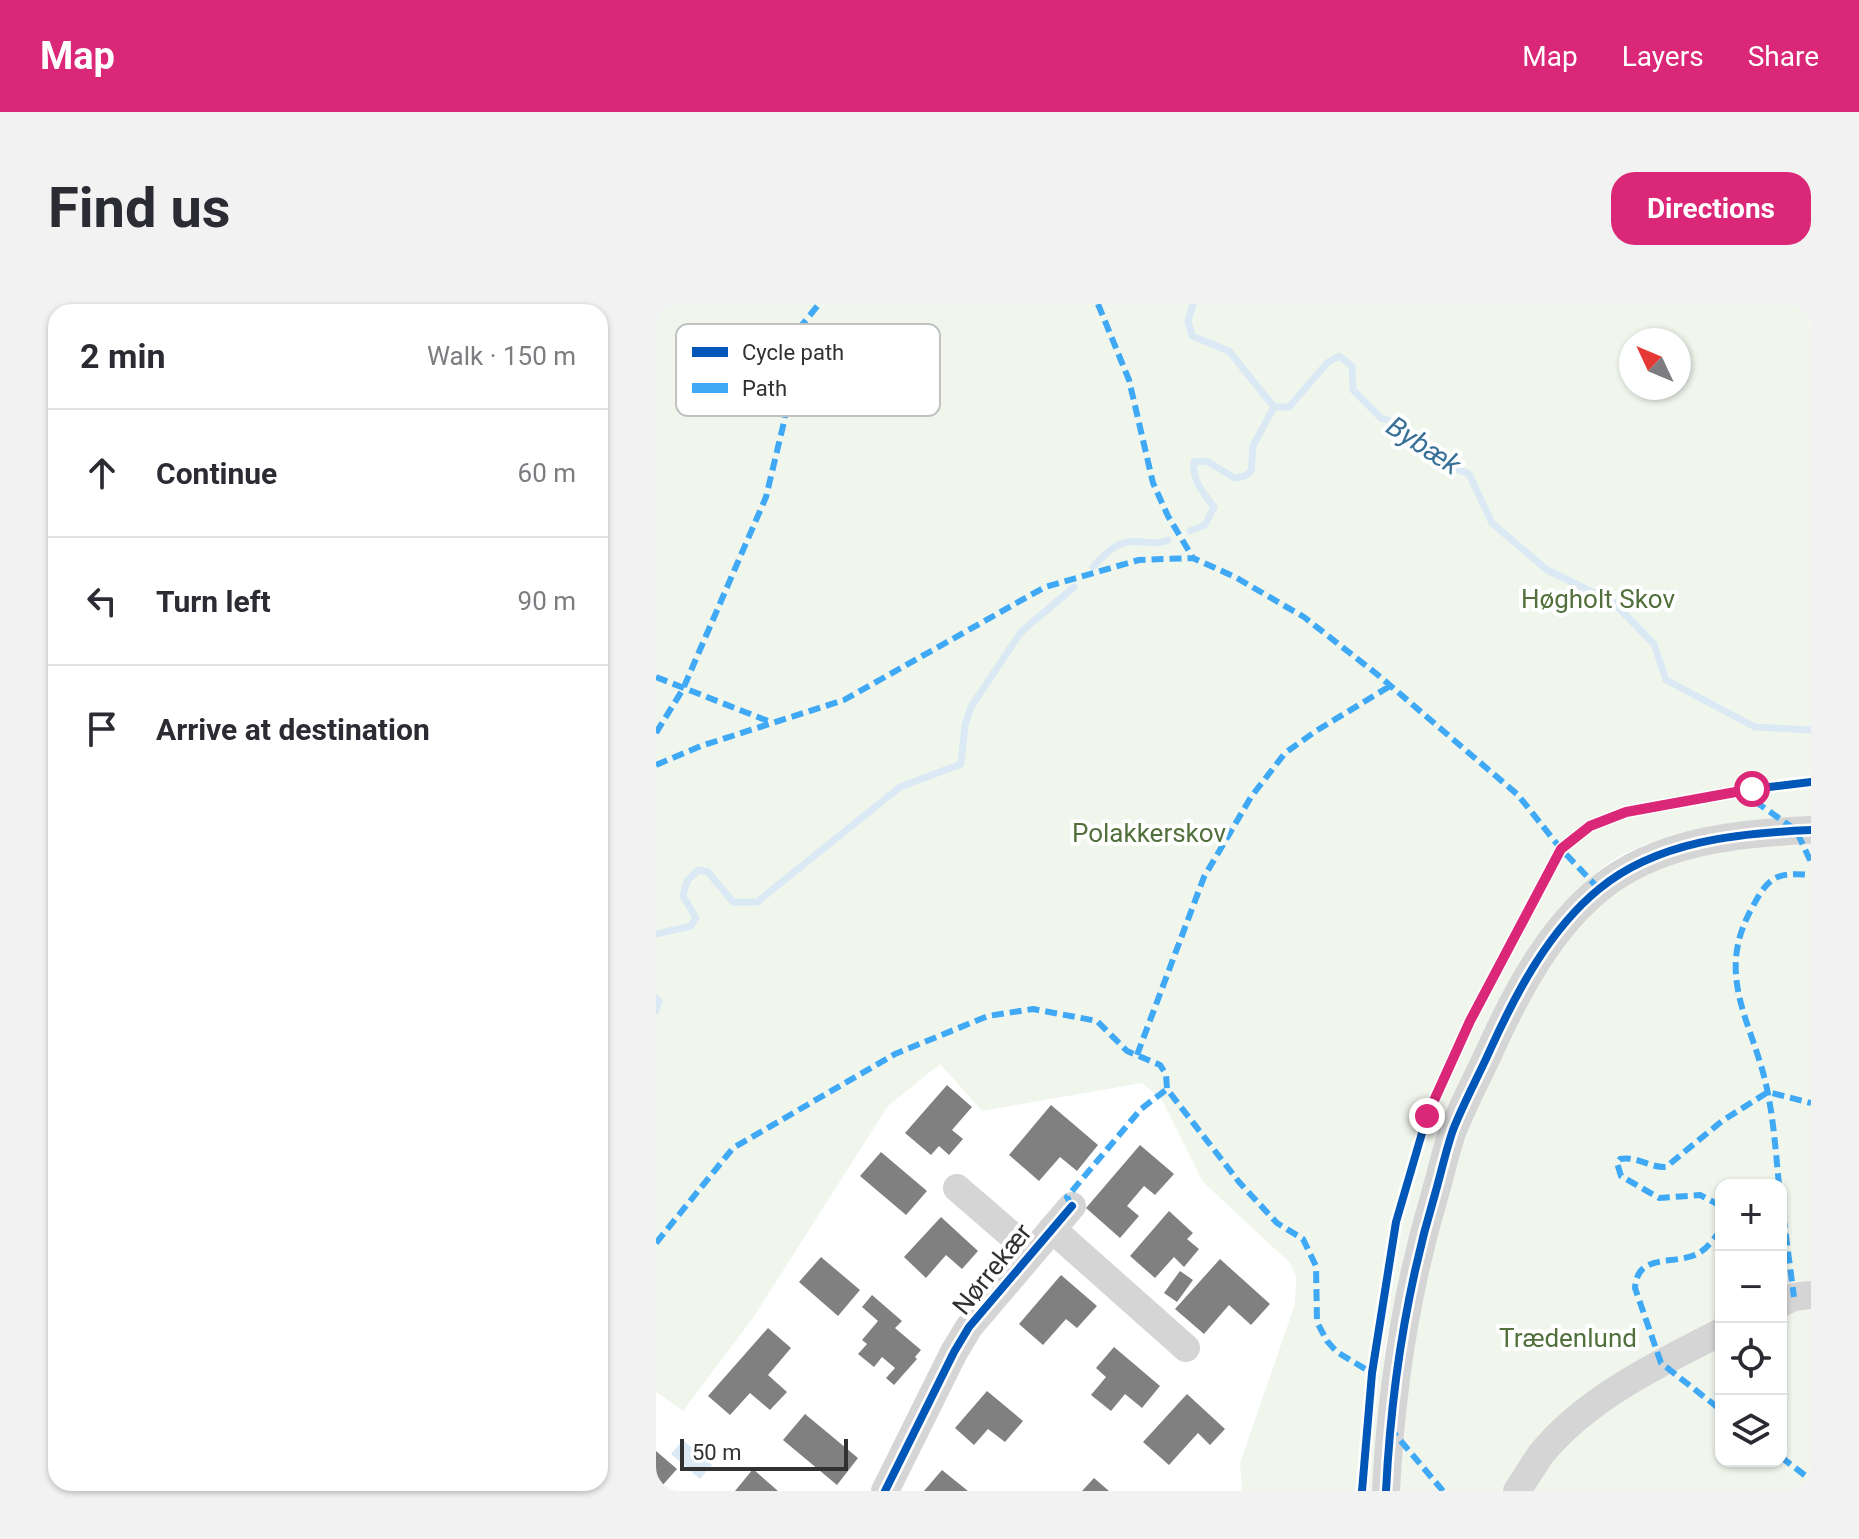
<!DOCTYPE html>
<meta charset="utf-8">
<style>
body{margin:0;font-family:Roboto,sans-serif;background:#f2f2f3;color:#2b2b33}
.controls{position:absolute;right:24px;bottom:24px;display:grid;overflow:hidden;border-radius:16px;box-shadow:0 2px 6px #0004}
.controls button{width:72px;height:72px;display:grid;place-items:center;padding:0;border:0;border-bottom:2px solid #e1e1e2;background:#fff;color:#2b2b33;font:40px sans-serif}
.compass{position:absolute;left:963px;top:24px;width:72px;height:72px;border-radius:50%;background:#fff;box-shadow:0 2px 6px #0004;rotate:314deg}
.scale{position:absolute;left:24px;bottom:20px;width:168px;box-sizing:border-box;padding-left:8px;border:4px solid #313131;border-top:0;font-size:22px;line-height:28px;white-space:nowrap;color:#313131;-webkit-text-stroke:6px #fff;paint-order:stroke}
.stop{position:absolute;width:24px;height:24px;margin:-18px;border:6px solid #db2777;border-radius:50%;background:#fff}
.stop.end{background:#db2777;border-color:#fff;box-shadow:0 2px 8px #0008}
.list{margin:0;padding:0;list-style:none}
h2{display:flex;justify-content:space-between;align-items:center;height:104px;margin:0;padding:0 32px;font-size:34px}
h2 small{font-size:26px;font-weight:400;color:#7c7c81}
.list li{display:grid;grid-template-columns:52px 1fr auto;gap:24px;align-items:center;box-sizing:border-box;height:128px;padding:0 32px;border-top:2px solid #e1e1e2}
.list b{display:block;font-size:30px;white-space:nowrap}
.list em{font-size:26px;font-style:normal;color:#7c7c81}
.icon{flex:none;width:44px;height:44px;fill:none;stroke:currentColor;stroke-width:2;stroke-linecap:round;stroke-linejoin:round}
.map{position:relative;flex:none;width:1155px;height:1187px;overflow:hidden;border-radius:24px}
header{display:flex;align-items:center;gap:48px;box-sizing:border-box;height:112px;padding:0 40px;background:#db2777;color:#fff}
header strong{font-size:38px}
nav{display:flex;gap:44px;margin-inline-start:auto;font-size:28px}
.intro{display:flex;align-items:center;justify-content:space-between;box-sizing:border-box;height:192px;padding:0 48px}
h1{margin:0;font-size:56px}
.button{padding:20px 36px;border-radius:24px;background:#db2777;color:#fff;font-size:28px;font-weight:700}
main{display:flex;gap:48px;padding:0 48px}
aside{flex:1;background:#fff;border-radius:24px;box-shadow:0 2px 6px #0004}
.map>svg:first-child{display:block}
.green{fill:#f1f6ed;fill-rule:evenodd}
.water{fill:#dae9f4}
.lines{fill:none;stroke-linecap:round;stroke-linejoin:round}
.stream{stroke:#dae9f4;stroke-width:7}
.building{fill:#808080}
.minor{stroke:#d5d5d5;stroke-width:28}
.quiet{stroke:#3fa9f5;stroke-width:6;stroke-dasharray:12 6;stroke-linecap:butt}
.cycleway-casing{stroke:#fff;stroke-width:13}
.cycleway{stroke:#0057b8;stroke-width:8}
.route{stroke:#db2777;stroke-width:10}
.labels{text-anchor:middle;stroke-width:8;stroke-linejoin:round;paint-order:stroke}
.park-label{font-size:26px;fill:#52703b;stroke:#fff}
.street-label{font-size:26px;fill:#313131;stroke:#fff}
.water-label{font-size:28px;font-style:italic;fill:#397098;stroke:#fff}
.key{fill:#fff;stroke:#c1c1c1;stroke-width:2}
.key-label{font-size:22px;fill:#313131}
</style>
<header>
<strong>Map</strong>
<nav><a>Map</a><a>Layers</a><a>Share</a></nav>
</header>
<div class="intro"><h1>Find us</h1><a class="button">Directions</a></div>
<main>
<aside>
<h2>2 min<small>Walk · 150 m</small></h2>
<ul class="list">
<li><svg class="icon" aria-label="ahead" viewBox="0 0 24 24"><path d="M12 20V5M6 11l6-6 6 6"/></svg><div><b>Continue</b></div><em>60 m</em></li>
<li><svg class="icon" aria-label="left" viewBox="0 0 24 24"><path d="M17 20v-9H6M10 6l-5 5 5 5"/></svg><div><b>Turn left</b></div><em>90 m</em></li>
<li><svg class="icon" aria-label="arrive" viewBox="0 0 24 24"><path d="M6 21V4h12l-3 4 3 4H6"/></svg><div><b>Arrive at destination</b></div></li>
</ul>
</aside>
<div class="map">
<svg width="1155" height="1187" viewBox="0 0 1155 1187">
<rect width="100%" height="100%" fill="#fff"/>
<path class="green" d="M 0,0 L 1155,0 L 1155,515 C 1084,521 1008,520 947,563 C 938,570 929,580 920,588 L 760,906 L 729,1043 L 717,1187 L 586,1187 L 584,1159 L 639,1000 L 640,973 L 634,959 L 547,878 L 506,796 L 486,779 L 326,807 L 284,760 L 232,802 L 97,1014 L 27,1107 L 0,1088 ZM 975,36 L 1023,36 L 1023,84 L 975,84 Z
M 1155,539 L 1155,1187 L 742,1187 L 746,1115 L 776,941 L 806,839 L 852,730 L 914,630 L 960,586 L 992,567 L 1068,543 ZM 1065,881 L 1125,881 L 1125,1157 L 1065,1157 Z"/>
<path class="water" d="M 27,1136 L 56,1161 L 44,1175 L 15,1150 Z"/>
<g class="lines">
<path class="stream" d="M 537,0 L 532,17 L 536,32 L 573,47 L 618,103 L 633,103 L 671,59 L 683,52 L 696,62 L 697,86 L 725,114 L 749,122 L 786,159 L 813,170 L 836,219 L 891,266 L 957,298 L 998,340 L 1010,376 L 1099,423 L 1155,426
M 534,227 L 549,221 L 558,203 C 547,189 536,176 538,158 L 550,157 L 579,174 L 589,172 L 595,167 L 597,142 L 618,103
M 437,263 C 452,246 463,235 487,238 C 497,239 503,240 512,236
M 0,630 L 35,622 L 40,614 L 27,592 L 31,577 L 42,566 L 52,568 L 77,598 L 101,598 L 244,483 L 305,460 L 309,421 L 315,403 L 365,328 L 418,283
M 0,694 L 3,697 L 0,707"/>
</g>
<path class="building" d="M 291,781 L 316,803 L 296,826 L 307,835 L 293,851 L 283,842 L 275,851 L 249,829 Z
M 395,801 L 442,841 L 421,867 L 404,853 L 383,877 L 353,851 Z
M 484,841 L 518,870 L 499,891 L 488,882 L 471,902 L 483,912 L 464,934 L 430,904 Z
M 225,848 L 271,887 L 250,911 L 204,872 Z
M 513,907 L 537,929 L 531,935 L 543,945 L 528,963 L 518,953 L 499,974 L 474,952 Z
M 285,913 L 322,947 L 306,965 L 290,951 L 270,974 L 248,953 Z
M 165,953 L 204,986 L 182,1012 L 143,978 Z
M 564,955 L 614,1000 L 595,1021 L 573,1001 L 548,1030 L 519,1005 Z
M 524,967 L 537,976 L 521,998 L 508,989 Z
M 405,971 L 441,1002 L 421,1024 L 410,1015 L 387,1041 L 363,1020 Z
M 216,991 L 246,1017 L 239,1024 L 265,1046 L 259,1053 L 261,1055 L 238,1081 L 230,1074 L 239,1064 L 226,1053 L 218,1063 L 202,1050 L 211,1040 L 206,1036 L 222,1017 L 206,1003 Z
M 112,1024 L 135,1044 L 112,1071 L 131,1088 L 114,1106 L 94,1089 L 74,1111 L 52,1092 Z
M 458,1043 L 504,1082 L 486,1104 L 469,1090 L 455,1107 L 435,1091 L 450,1073 L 440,1064 Z
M 331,1087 L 367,1117 L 349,1138 L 332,1125 L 318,1141 L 299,1124 Z
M 531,1090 L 569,1125 L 554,1141 L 542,1129 L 513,1161 L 487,1138 Z
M 149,1110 L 202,1154 L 181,1181 L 127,1136 Z
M 0,1147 L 21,1165 L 5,1183 L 10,1187 L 0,1187 Z
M 97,1165 L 122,1187 L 79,1187 Z
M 286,1166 L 312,1187 L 268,1187 Z
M 438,1174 L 453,1187 L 426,1187 Z"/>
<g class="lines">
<path class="minor" d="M 301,884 L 375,948
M 396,925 L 530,1044
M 1125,999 L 1138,993 L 1155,991
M 229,1187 L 298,1048 L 313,1023 L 416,902
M 730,1187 C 735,1086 750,987 779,890 C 785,869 790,846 797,826 C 808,798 823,771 835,744 C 861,687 894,625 943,585 C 1001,537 1083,529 1155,526
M 861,1187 C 869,1175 877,1162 885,1150 C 931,1094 1002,1060 1065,1028"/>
<path class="quiet" d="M 442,0 L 473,76 L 497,179 L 512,212 L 537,254
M 0,373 L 117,419
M 0,429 L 27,385 L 110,193 L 128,118 L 135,77 L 136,42 L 146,21 L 163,0
M 0,461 L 45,442 L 188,396 L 389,283 L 483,256 L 537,254 L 579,273 L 648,313 L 722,371 L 862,491 L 905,545 L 943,585
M 1084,487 L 1140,526 L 1155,558
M 481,751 L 548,573 L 595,493 L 629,449 L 660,427 L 734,382
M 1123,881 C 1120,851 1118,820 1112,790 C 1099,720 1056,674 1097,602 C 1113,572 1121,568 1155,571
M 1125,894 L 1138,993
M 416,902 L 411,893 L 485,805 L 511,785
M 1065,902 L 1044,891 L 1003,894 L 965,872 L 961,859 L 964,855 C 982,852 994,864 1010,863 L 1066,817 L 1112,788 L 1155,799
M 1065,926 C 1057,936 1048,949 1036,952 C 1012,960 981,951 979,984 L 1005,1059 L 1065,1106
M 0,939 L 77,844 L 239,750 L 332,712 L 377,705 L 441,717 L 471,747 L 504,761 L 510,770 L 511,785 L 583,878 L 621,919 L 647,935 L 660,962 L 661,1018 L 671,1037 L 681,1048 L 716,1069
M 733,1123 L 787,1187
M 1125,1153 L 1155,1176"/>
<g class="cycleway-casing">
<path id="cycleway" d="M 229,1187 L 298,1048 L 313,1023 L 416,902
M 706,1187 L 716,1069 L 740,918 L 771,812 L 814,717 L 905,545 L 934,522 L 970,508 L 1096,485 L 1155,478
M 730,1187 C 735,1086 750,987 779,890 C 785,869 790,846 797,826 C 808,798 823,771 835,744 C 861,687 894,625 943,585 C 1001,537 1083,529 1155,526"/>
</g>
<use href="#cycleway" class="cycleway"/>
</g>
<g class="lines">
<path class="route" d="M 771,812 L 814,717 L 905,545 L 934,522 L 970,508 L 1096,485"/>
</g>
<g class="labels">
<g class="park-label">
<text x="942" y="304">Høgholt Skov</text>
<text x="493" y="538">Polakkerskov</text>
<text x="912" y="1043">Trædenlund</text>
</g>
<g class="street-label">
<text transform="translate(336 965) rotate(-51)" y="9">Nørrekær</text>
</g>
<g class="water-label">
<text transform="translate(768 141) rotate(33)" y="10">Bybæk</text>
</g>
</g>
<rect x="20" y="20" width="264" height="92" rx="12" class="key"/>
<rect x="36" y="43" width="36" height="10" fill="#0057b8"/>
<rect x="36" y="79" width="36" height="10" fill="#3fa9f5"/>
<g class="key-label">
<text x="86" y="56">Cycle path</text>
<text x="86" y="92">Path</text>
</g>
</svg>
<div class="controls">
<button>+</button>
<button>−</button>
<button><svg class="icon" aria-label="locate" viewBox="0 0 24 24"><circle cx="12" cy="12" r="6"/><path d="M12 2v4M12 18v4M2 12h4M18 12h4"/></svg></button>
<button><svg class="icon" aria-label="layers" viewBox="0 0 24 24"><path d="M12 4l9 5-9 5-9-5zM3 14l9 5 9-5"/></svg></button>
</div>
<svg class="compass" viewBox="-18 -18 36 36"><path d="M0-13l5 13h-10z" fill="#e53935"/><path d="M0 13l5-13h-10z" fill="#7c7c81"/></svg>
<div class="scale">50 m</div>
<div class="stop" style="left:1096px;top:485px"></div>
<div class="stop end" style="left:771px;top:812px"></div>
</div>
</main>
